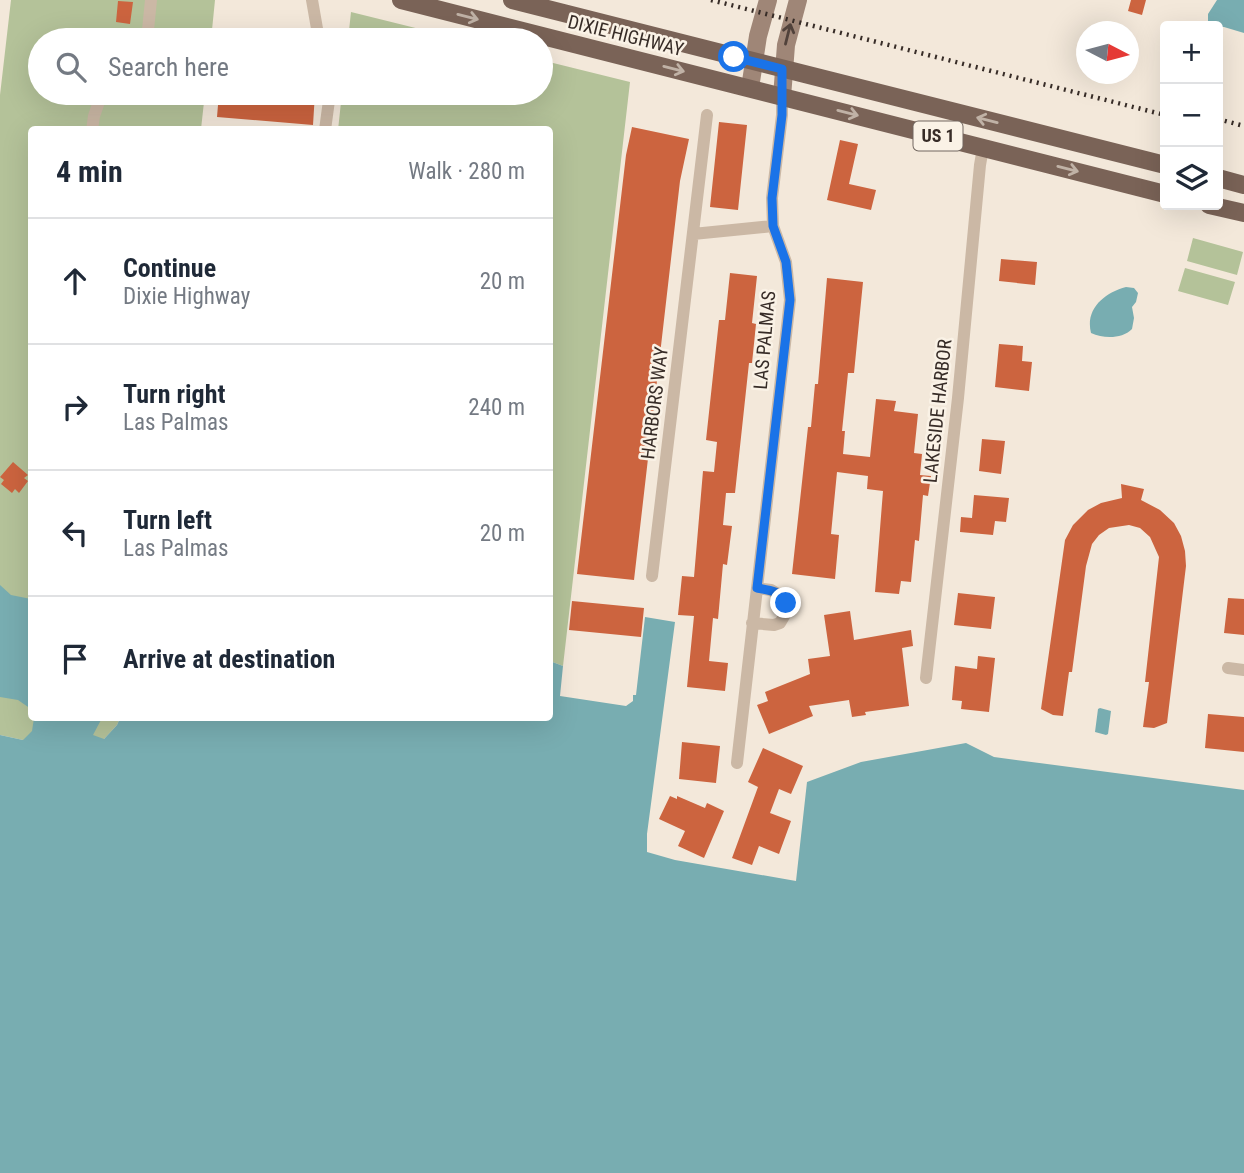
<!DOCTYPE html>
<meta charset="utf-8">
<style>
body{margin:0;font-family:"Roboto Condensed",sans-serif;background:#f2f2f3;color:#1f2937}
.controls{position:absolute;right:21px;top:21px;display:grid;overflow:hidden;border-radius:7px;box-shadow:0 7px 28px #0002}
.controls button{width:63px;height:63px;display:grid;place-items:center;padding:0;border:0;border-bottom:2px solid #e0e1e3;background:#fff;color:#1f2937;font:35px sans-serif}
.compass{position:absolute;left:1076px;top:21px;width:63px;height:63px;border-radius:50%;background:#fff;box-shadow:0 7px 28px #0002;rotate:96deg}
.stop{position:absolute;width:21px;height:21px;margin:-16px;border:5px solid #1a73e8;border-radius:50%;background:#fff}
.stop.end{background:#1a73e8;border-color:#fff;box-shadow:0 2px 7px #0008}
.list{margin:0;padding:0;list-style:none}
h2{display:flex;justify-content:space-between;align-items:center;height:91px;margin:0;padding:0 28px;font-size:30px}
h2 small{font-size:23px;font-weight:400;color:#747a83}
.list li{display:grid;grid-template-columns:46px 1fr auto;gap:21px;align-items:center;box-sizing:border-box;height:126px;padding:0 28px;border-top:2px solid #e0e1e3}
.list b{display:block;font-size:26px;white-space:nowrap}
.list p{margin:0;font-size:23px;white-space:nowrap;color:#747a83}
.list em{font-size:23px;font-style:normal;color:#747a83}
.icon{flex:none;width:38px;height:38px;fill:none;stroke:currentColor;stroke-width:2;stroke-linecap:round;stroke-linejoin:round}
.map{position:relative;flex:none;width:1244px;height:1173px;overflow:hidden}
.search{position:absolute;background:#fff;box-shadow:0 7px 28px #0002;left:28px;top:28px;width:525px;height:77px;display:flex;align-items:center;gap:18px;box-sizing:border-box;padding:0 24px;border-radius:38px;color:#747a83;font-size:26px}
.panel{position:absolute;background:#fff;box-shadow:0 7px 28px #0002;left:28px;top:126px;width:525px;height:595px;border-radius:7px}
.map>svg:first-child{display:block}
.green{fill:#b4c299}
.water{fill:#78adb1}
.building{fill:#cc643f}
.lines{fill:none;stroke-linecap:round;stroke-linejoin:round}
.minor{stroke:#cbb8a5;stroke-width:12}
.secondary{stroke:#9f8677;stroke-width:18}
.primary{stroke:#7a6357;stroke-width:18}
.rail{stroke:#372c27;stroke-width:4.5;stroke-dasharray:2 5;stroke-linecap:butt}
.oneway{stroke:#c0b2a6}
.oneway2{stroke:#51423b}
.route{stroke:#1a73e8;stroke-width:9}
.labels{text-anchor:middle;stroke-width:5;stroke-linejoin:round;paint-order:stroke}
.shield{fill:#faf2e6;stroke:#726760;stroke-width:2}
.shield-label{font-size:18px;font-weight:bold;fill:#372c27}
.street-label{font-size:19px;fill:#372c27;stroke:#faf2e6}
</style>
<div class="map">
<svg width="1244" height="1173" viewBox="0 0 1244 1173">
<rect width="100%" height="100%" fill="#f3e8da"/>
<path class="green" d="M 11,0 L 215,0 L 211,40 L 40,40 L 40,93 L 205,93 L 201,129 L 32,130 L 32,718 L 120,718 L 117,725 L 104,739 L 23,740 L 0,735 L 0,95 Z
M 351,12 L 464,40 L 348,40 Z
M 541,60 L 630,82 L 563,666 L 550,661 L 550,130 L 338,130 L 342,93 L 541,93 Z
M 1193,238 L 1243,252 L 1237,275 L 1187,261 Z
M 1185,268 L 1235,282 L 1228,305 L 1178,291 Z"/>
<path class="water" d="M 1217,0 L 1244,0 L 1244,33 L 1224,27 L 1210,26 L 1208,23 L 1208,14 Z
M 1126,287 L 1134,288 L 1138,293 L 1136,302 L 1132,307 L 1134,318 L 1132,329 C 1122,339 1104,339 1091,333 C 1085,309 1104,293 1126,287 Z
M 0,585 L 11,595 L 31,599 L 31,709 L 18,700 L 0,697 Z
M 645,617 L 675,622 L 647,834 L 647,852 L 675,860 L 796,881 L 807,782 L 861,762 L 966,743 L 994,757 L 1244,790 L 1244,1173 L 0,1173 L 0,735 L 23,740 L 32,731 L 34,718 L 102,718 L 93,735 L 104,739 L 117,725 L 120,718 L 550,718 L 550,661 L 563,666 L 560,696 L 626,706 L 633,701 L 633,695 L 636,695 Z
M 1100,708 L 1111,711 L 1108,734 L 1106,735 L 1095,732 L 1098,709 Z"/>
<path class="building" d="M 1131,0 L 1146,0 L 1142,15 L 1128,11 Z
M 118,1 L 133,2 L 130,24 L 116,22 Z
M 219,93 L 315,93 L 313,125 L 217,117 Z
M 719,122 L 747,125 L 738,210 L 710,207 Z
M 632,127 L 689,139 L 680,181 L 634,580 L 577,574 L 626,155 Z
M 840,140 L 858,144 L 849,184 L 876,190 L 871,210 L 827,200 Z
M 1001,259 L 1037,262 L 1035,285 L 999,281 Z
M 730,273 L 757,276 L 752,323 L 756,324 L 752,363 L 749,363 L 735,493 L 726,493 L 723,525 L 732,526 L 727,565 L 723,564 L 718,619 L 713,618 L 709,661 L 728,663 L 725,691 L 687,687 L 694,616 L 678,615 L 682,576 L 694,577 L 703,471 L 714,472 L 717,442 L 706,440 L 719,320 L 725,320 Z
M 827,278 L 863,282 L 854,373 L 848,373 L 842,431 L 845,431 L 843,454 L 870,457 L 876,399 L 896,401 L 894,411 L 918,414 L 914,453 L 922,454 L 920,475 L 931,476 L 928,496 L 923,495 L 919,541 L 915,540 L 911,582 L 901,581 L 899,594 L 875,592 L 883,491 L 867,489 L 868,476 L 837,472 L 831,534 L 839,535 L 835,579 L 792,574 L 808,427 L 811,427 L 815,384 L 818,384 Z
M 999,344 L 1023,346 L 1022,361 L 1032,362 L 1029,391 L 995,387 Z
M 982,439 L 1005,441 L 1001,474 L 979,471 Z
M 13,462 L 28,475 L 24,478 L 28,481 L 19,493 L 15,489 L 12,493 L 1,484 L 4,480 L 0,477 Z
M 1121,484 L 1144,489 L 1141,500 L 1160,510 L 1174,523 L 1181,536 L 1185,551 L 1186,566 L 1167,723 L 1154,728 L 1143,727 L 1149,682 L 1145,682 L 1159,557 L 1150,537 L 1140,528 L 1129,525 L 1109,528 L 1099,535 L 1092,544 L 1086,566 L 1072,672 L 1069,672 L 1063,716 L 1053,715 L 1041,709 L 1065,540 L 1073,525 L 1088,510 L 1101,503 L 1122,498 Z
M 974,495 L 1009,498 L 1006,522 L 995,521 L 993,535 L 960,532 L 961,517 L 972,518 Z
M 958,593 L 995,597 L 991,629 L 954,625 Z
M 1228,598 L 1244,599 L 1244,635 L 1224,633 Z
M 572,601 L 644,608 L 641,637 L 569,630 Z
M 850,611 L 854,640 L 911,630 L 913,646 L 902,648 L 909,706 L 865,712 L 866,715 L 852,717 L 849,700 L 809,706 L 813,716 L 769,734 L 757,705 L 768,701 L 765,692 L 810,674 L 808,659 L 830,656 L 824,615 Z
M 978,656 L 995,658 L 989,712 L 961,709 L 962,701 L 952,700 L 955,666 L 977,669 Z
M 1208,714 L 1244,717 L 1244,752 L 1205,748 Z
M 682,742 L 720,746 L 716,783 L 679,779 Z
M 763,748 L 803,766 L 791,794 L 779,789 L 770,813 L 791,821 L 779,854 L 759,846 L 752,865 L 732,858 L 758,787 L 748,782 Z
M 670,796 L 677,799 L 677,796 L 705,808 L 707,803 L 724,811 L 704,858 L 678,846 L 685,831 L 659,819 Z"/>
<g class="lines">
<path class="minor" d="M 312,0 L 319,40
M 147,40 L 151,0
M 92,130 L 94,116 L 102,93
M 325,130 L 330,93
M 693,234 L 773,226
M 652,576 L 707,115
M 752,623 L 774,625 L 780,623 L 787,611 L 783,597 L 771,590 L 757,588
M 1228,668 L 1244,670
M 926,678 L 958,398 L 980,165 L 983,148
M 737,763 L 790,300 L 786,262 L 773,226 L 772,198 L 782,115 L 782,97"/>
<path class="secondary" d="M 750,88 L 758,36 L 768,0
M 782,97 L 786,45 L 798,0"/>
<path class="primary" d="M 401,0 L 1165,194
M 512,0 L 1165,165
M 1218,178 L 1244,185
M 1209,205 L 1244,213"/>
<path class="rail" d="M 711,0 L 1165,115
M 1218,119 L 1244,126"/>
</g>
<defs><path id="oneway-shaft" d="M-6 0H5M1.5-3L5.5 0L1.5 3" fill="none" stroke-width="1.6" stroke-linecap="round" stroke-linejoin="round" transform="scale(1.75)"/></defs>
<g class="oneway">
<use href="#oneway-shaft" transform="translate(468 17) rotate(14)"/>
<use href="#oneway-shaft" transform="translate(674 69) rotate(14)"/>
<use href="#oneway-shaft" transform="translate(848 113) rotate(14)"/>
<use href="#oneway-shaft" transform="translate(987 120) rotate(-166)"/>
<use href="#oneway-shaft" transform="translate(1068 169) rotate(14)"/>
</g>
<use class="oneway2" href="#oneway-shaft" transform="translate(788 34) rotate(-76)"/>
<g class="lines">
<path class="route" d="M 734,57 L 782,69 L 782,115 L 772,198 L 773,226 L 786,262 L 790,300 L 757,588 C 769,590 781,591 786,603"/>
</g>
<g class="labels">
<rect class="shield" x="913.5" y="121.5" width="49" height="29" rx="5"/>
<g class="shield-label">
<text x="938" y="142">US 1</text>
</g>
<g class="street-label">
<text transform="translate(626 35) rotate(14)" y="7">DIXIE HIGHWAY</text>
<text transform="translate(764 340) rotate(-85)" y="7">LAS PALMAS</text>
<text transform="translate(654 403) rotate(-83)" y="7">HARBORS WAY</text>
<text transform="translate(937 411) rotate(-84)" y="7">LAKESIDE HARBOR</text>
</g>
</g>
</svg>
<div class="controls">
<button>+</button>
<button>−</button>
<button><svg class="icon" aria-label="layers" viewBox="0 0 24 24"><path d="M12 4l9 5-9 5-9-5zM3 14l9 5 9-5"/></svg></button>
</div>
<svg class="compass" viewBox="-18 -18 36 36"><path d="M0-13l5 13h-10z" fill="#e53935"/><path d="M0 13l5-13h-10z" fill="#747a83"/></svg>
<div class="stop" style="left:734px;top:57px"></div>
<div class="stop end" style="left:786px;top:603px"></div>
<div class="search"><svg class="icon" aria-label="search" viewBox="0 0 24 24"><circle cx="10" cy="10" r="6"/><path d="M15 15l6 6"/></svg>Search here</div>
<section class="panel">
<h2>4 min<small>Walk · 280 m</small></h2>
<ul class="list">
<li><svg class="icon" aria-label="ahead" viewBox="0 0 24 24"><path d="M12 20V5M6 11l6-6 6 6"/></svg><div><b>Continue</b><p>Dixie Highway</p></div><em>20 m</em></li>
<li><svg class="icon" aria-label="right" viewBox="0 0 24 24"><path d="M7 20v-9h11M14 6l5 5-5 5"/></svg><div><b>Turn right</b><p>Las Palmas</p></div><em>240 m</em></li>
<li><svg class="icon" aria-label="left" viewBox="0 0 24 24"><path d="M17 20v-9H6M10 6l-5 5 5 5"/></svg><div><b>Turn left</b><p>Las Palmas</p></div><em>20 m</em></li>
<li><svg class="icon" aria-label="arrive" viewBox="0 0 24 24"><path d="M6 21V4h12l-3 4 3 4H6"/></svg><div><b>Arrive at destination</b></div></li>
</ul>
</section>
</div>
